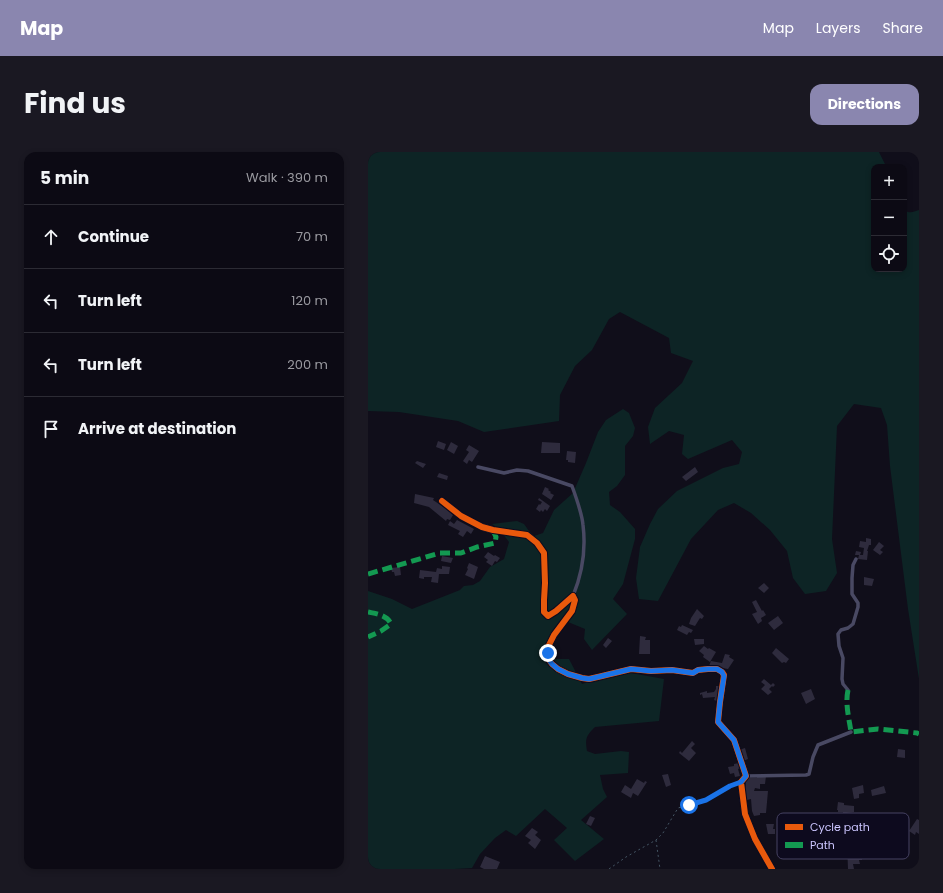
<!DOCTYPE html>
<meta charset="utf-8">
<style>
body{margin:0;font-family:Poppins,sans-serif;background:#1a1822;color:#f1f3f6}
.controls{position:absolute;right:12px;top:12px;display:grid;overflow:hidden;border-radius:8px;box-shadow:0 2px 6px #0003}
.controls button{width:36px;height:36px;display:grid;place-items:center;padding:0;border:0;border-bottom:1px solid #2c2b34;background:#0c0a14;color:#f1f3f6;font:20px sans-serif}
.stop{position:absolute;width:12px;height:12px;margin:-9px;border:3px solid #1a73e8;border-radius:50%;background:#fff}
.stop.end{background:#1a73e8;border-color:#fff;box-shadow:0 1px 4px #0008}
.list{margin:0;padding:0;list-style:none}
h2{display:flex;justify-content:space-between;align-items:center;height:52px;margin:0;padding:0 16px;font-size:17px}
h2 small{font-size:13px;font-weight:400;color:#9a9aa0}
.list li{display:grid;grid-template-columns:26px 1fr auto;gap:12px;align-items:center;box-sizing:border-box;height:64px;padding:0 16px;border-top:1px solid #2c2b34}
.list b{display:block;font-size:15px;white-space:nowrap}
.list em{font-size:13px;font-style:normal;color:#9a9aa0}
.icon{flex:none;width:22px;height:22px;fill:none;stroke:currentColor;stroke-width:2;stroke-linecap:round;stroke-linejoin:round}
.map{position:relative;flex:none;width:551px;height:717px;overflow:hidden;border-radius:12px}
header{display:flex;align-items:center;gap:24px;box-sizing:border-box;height:56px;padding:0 20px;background:#8a86af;color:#fff}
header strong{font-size:19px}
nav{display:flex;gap:22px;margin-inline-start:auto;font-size:14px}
.intro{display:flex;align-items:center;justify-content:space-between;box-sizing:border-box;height:96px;padding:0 24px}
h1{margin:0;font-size:28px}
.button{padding:10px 18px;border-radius:12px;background:#8a86af;color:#fff;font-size:14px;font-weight:700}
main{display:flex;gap:24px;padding:0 24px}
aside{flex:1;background:#0c0a14;border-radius:12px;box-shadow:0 2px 6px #0003}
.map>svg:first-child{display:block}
.green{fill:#0d2425}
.building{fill:#2e2b3d}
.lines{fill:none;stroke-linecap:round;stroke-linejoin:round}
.path{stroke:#445564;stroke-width:1;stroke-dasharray:2 3;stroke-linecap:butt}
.lane{stroke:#494963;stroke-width:3.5}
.street{stroke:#494963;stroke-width:7}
.quiet{stroke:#139951;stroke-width:5;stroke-dasharray:10 5;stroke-linecap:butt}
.cycleway-casing{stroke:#0d0a1e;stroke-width:8}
.cycleway{stroke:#e8590c;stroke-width:6}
.route{stroke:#1a73e8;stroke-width:5}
.key{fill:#0d0a1e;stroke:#464262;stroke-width:1}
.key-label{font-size:11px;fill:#ccc6ff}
</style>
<header>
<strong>Map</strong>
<nav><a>Map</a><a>Layers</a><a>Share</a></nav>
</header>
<div class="intro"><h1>Find us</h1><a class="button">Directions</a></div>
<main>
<aside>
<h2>5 min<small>Walk · 390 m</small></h2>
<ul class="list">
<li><svg class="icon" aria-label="ahead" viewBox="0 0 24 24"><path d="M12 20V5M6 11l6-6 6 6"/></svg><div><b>Continue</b></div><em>70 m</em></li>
<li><svg class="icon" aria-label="left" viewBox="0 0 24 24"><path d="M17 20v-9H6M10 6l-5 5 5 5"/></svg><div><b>Turn left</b></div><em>120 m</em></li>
<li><svg class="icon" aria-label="left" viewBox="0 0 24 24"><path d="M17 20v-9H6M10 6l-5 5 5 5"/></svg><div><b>Turn left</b></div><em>200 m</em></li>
<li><svg class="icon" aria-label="arrive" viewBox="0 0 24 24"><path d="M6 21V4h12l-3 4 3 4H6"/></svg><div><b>Arrive at destination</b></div></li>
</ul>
</aside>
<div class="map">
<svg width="551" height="717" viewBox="0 0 551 717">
<rect width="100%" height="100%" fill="#100e1a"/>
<path class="green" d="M 0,0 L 511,0 L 517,12 L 517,15 L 506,15 L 506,117 L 536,117 L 536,58 C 542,62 545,60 551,58 L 551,527 L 540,457 L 522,314 L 519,273 L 513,256 L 486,252 L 469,274 L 464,387 L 469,421 L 458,439 L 437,442 L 425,426 L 419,399 L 402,378 L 383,361 L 366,351 L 350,358 L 323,387 L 290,449 L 271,447 L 268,426 L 272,395 L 282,372 L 290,357 L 309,339 L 355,316 L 371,312 L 374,300 L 364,288 L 320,307 L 314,302 L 316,283 L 301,279 L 282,292 L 280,275 L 287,256 L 314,231 L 325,209 L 303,201 L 301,186 L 252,160 L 241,167 L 224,198 L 207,214 L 192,243 L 191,269 L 116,280 L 90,269 L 31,260 L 0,259 Z
M 255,257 L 261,261 L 267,276 L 265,284 L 257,294 L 257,323 L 249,334 L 241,340 L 242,353 L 252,360 L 267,377 L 267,387 L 255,432 L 245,447 L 259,462 L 224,498 L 216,487 L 217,477 L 200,470 L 184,492 L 186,507 L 201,507 L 214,532 L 244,523 L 263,521 L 296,527 L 291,569 L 227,575 C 218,584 217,586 219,599 L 227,602 L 253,599 L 261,600 L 260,621 L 232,623 L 235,637 L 239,645 L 213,668 L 236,687 L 207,709 L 186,688 L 199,676 L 177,657 L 148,684 L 138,678 L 127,686 L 112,702 L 104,716 L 86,717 L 0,717 L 0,439 L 24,447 L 44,457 L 92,438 L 96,434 L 105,433 L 112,429 L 122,415 L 136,407 L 141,390 L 131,377 L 124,372 L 149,369 L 156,372 L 161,379 L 166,384 L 175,381 L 186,358 L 205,341 L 218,311 L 230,280 L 238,268 Z"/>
<path class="building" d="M 70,289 L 78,292 L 76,298 L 68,295 Z
M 83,290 L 90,294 L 86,302 L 79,298 Z
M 174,290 L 192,291 L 192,301 L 173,301 Z
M 101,293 L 111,299 L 104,310 L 101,308 L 99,312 L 95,309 L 101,300 L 98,298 Z
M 199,299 L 208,300 L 207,311 L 200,310 L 200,308 L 198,308 Z
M 49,309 L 58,312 L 55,316 L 47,311 Z
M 327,315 L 330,320 L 318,329 L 314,325 Z
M 71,321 L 80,324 L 79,328 L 69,325 Z
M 177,335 L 181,337 L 180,338 L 183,340 L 182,341 L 186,343 L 183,348 L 174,342 Z
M 47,342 L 66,346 L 65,348 L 74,354 L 85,363 L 82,368 L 79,367 L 78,369 L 61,355 L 46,351 Z
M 171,346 L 182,354 L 179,359 L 177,357 L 175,360 L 173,358 L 172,360 L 168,357 L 171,352 L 172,353 L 174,350 L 170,348 Z
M 89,368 L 106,377 L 103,382 L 99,379 L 95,385 L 90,382 L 92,379 L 80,373 L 82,369 L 86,372 Z
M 498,386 L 503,387 L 503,393 L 501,393 L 499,399 L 500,399 L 499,408 L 490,407 L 491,403 L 487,403 L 488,399 L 493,400 L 492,403 L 495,403 L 496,396 L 491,395 L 492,389 L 498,390 Z
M 511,390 L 516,394 L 512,398 L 515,400 L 512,403 L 505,398 Z
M 120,400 L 126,404 L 127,403 L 132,406 L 129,410 L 127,409 L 124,414 L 118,410 L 120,408 L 116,405 Z
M 74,404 L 85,406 L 83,411 L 73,409 Z
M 101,411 L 110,415 L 106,427 L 97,423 L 100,417 L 99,416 Z
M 74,414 L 82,415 L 81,422 L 71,422 L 70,431 L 63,430 L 64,425 L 56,425 L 56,427 L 51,426 L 52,418 L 68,420 L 69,416 L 74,417 Z
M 32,415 L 33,423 L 27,424 L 26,420 L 24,420 L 23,416 Z
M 496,425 L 506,427 L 504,434 L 496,433 Z
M 396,431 L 401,436 L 396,441 L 390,436 Z
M 388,448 L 394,459 L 395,458 L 398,463 L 393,466 L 394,469 L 390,472 L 384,462 L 389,460 L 384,450 Z
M 329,457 L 336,464 L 334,467 L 332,466 L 327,474 L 321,472 L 323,466 Z
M 410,464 L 415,471 L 406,478 L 400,471 Z
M 314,473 L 325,478 L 323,481 L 321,480 L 319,483 L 309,478 L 311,474 L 313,475 Z
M 272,484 L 278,485 L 277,488 L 282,488 L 282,502 L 271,502 Z
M 240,486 L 244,489 L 238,496 L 235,493 Z
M 326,487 L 336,487 L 336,492 L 327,493 Z
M 336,494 L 340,497 L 341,496 L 348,500 L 342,510 L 335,505 L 336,503 L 331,499 Z
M 408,496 L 421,507 L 418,511 L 416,510 L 414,511 L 404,501 Z
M 357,502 L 362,503 L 361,505 L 366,508 L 360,517 L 341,514 L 343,509 L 354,511 Z
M 396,527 L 403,533 L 405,531 L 407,533 L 405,535 L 404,534 L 401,537 L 404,540 L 400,543 L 393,537 L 397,533 L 393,530 Z
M 348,534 L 352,534 L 349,549 L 346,548 L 347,545 L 335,546 L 334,542 L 332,543 L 332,541 L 339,539 L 339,541 L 346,540 L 348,537 Z
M 443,537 L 447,547 L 438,552 L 433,541 Z
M 324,589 L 327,592 L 323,596 L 328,601 L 321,609 L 311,601 L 312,599 L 314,601 Z
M 377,596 L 380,607 L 375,609 L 371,598 Z
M 530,597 L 537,598 L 537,606 L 529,605 Z
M 371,611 L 372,616 L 370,617 L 372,624 L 367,625 L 366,621 L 362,622 L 360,615 L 366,614 L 366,612 Z
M 300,622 L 303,633 L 298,635 L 294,623 Z
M 398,624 L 397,632 L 392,632 L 392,637 L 387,636 L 386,639 L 400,639 L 398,661 L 392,661 L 392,663 L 386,664 L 384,659 L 383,647 L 379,648 L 377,641 L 378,626 L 389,626 L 389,625 Z
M 269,627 L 276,631 L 277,629 L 279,630 L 270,644 L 265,641 L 263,646 L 253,640 L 257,633 L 263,637 Z
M 495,633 L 496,641 L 491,642 L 491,646 L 486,647 L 484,636 Z
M 516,634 L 518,641 L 504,644 L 503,638 Z
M 470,650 L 476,651 L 476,653 L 486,654 L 486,660 L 478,661 L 478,663 L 475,663 L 475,660 L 470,660 L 470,658 L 469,658 Z
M 222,664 L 227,666 L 223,674 L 218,672 Z
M 549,667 L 551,668 L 551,682 L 548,680 L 547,683 L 541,679 Z
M 398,672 L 406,672 L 405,677 L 407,677 L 407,682 L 400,682 Z
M 164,676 L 170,680 L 167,683 L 173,688 L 167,697 L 160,691 L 163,688 L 157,684 Z
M 479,692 L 483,693 L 484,701 L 485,701 L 485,702 L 494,703 L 494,708 L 491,708 L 492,712 L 485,712 L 486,717 L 480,717 Z
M 117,704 L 132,710 L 129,717 L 116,717 L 112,715 Z"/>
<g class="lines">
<path class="path" d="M 288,688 L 292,717
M 241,717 L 258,705 L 288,688 L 295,681 L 310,656 L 337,648 L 366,632"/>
<path class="lane" d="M 110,315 L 136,321 L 149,318 L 160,319 L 204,334 C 208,345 214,362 215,373 C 218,397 214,422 205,444
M 480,538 L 475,532 L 474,527 L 475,506 L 471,494 L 470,482 L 473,478 L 480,476 L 485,472 L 490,455 L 490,451 L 484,442 L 484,426 L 485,413 L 488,407
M 378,624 L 438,623 L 441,622 L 445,605 L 450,593 L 483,580"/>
<path class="street" d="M 74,349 L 93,364 L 114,375 L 125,378 L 159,383 L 169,391 L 176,401 L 177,431 L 176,448 L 176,460 L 180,464 L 188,459 L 205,444 L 207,448 L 204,459 L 186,483 L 180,495 L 181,508 L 184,512 L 190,517 L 200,522 L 214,526 L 221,527 L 234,524 L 263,517 L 283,519 L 304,518 L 325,521 L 330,518 L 340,517 L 349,517 L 354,520 L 356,523 L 352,550 L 350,570 L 366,588 L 378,624 L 373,630 L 377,662 L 387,687 L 404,717"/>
<path class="quiet" d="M 0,422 L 72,401 L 93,401 L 109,395 L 127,391 L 128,385 L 125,378
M 0,460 C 9,462 19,463 23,472 L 13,479 L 0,485
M 480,538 C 477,552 481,566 483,580 L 510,577 L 549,581 L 551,582"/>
<g class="cycleway-casing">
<path id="cycleway" d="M 74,349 L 93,364 L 114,375 L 125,378 L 159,383 L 169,391 L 176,401 L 177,431 L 176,448 L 176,460 L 180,464 L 188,459 L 205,444 L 207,448 L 204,459 L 186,483 L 180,495 L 181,508 L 184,512 L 190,517 L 200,522 L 214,526 L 221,527 L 234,524 L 263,517 L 283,519 L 304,518 L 325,521 L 330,518 L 340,517 L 349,517 L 354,520 L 356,523 L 352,550 L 350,570 L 366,588 L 378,624 L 373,630 L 377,662 L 387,687 L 404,717"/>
</g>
<use href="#cycleway" class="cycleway"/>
</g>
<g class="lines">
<path class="route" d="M 180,501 L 181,508 L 184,512 L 190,517 L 200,522 L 214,526 L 221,527 L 234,524 L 263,517 L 283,519 L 304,518 L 325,521 L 330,518 L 340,517 L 349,517 L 354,520 L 356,524 L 352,550 L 350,570 L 366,588 L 378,624 L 373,630 L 362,634 L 338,648 L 321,653"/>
</g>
<rect x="409" y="661" width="132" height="46" rx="6" class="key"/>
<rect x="417" y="672" width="18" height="6" fill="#e8590c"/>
<rect x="417" y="690" width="18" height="6" fill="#139951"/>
<g class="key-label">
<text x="442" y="679">Cycle path</text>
<text x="442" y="697">Path</text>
</g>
</svg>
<div class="controls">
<button>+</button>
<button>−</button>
<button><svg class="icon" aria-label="locate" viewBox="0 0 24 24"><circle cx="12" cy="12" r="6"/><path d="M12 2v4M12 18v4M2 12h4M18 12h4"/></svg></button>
</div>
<div class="stop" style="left:321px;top:653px"></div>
<div class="stop end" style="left:180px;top:501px"></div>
</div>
</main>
